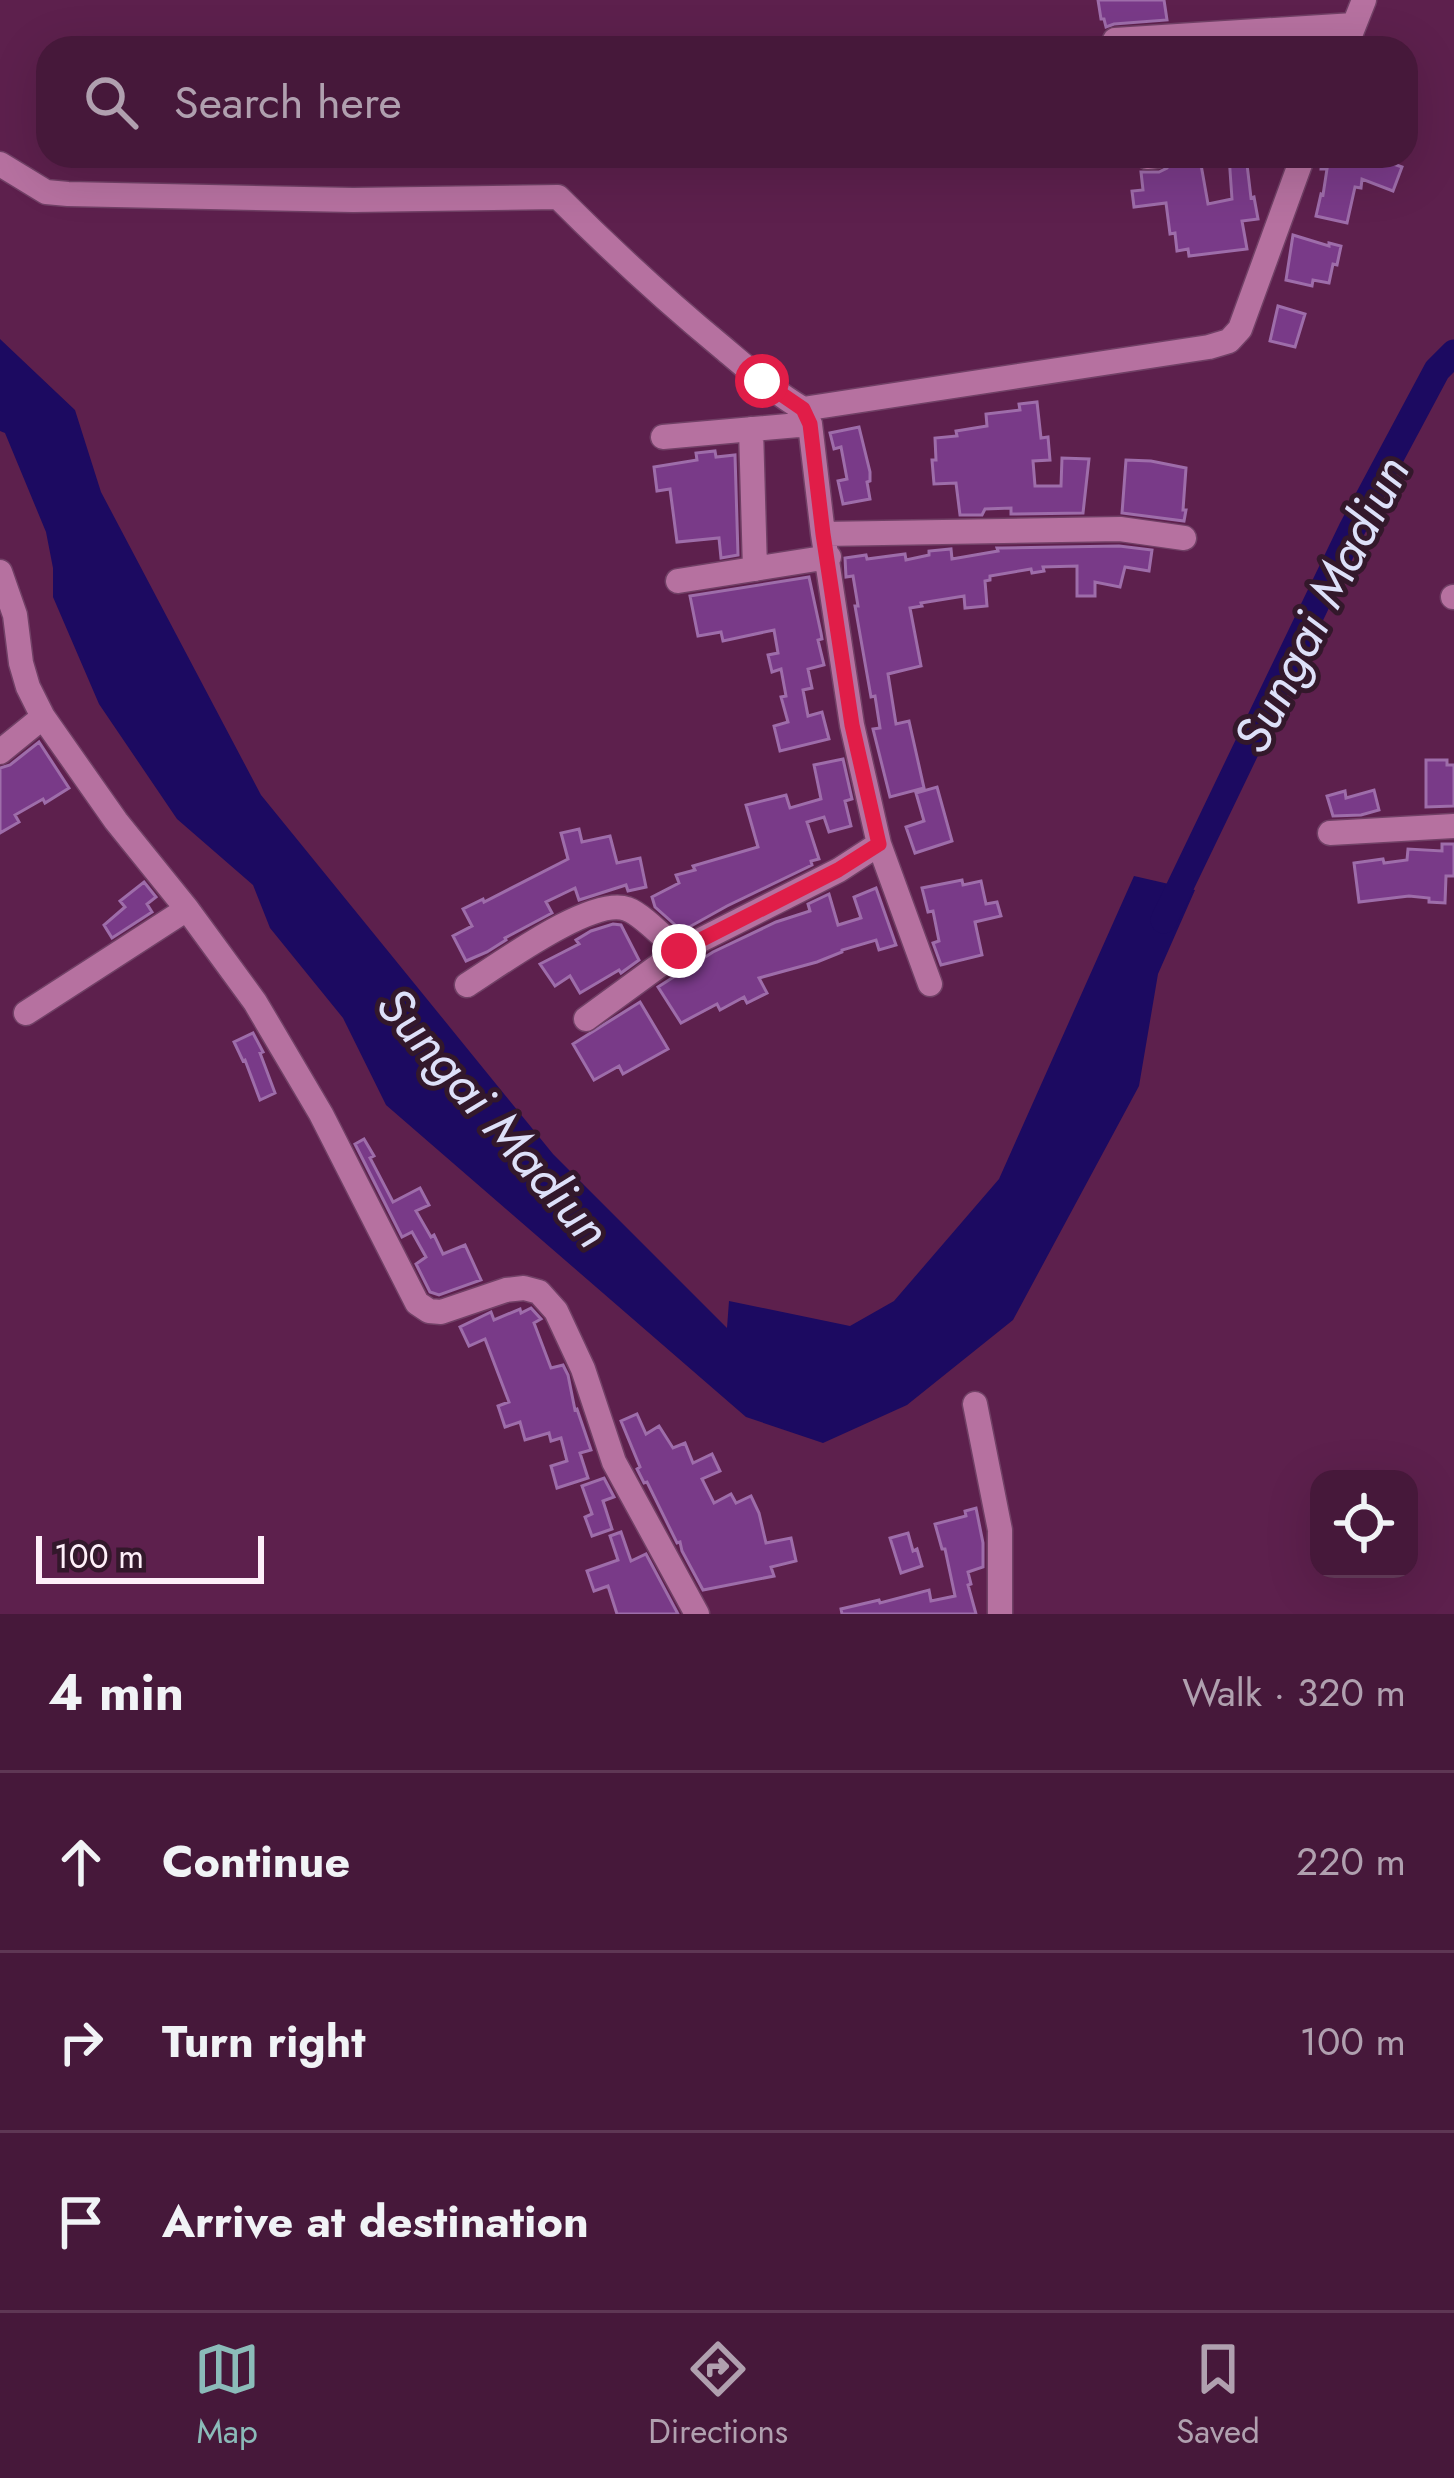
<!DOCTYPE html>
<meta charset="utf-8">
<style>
body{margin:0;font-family:Jost,sans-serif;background:#4d2142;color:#f1f3f6}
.controls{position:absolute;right:36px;bottom:36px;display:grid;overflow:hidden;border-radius:24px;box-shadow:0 12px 48px #0002}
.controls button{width:108px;height:108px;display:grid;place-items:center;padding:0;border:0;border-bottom:3px solid #5e3754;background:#46183a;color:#f1f3f6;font:60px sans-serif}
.scale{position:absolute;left:36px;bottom:30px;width:228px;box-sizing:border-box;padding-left:12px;border:6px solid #feeff9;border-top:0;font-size:33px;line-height:42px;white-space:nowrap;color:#feeff9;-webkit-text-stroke:9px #33182b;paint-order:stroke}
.stop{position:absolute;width:36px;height:36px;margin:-27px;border:9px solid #e11d48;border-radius:50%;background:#fff}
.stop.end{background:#e11d48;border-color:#fff;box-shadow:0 3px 12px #0008}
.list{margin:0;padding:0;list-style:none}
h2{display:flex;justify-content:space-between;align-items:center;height:156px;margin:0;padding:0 48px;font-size:51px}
h2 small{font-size:39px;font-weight:400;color:#b0a0af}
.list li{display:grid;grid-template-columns:78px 1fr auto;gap:36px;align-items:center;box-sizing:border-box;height:180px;padding:0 48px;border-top:3px solid #5e3754}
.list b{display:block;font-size:45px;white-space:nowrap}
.list em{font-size:39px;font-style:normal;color:#b0a0af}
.icon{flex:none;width:66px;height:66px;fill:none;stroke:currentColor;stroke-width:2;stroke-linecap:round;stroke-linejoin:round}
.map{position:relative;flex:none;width:1454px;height:1614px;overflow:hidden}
.search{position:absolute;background:#46183a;box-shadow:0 12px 48px #0002;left:36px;right:36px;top:36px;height:132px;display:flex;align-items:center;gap:30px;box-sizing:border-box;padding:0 42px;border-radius:36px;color:#b0a0af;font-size:45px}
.sheet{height:696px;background:#46183a}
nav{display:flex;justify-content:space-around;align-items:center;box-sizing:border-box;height:168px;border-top:3px solid #5e3754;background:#46183a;font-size:33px;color:#b0a0af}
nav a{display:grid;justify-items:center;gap:6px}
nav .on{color:#8bbbb9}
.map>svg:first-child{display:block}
.water{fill:#1c0a61}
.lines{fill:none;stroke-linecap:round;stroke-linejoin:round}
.river{stroke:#1c0a61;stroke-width:27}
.building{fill:#793a88;stroke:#9e6daa;stroke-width:3}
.minor-casing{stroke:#714066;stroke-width:27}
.minor{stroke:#b671a0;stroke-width:24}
.route{stroke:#e11d48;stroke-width:15}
.labels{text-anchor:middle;stroke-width:10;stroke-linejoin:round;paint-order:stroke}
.water-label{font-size:51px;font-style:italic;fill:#dde0f9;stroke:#33182b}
</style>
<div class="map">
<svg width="1454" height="1614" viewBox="0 0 1454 1614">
<rect width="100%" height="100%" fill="#5d204d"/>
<path class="water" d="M 0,339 L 75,410 L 101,492 L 261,795 L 553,1154 L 727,1328 L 729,1301 L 850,1326 L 894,1301 L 999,1179 L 1134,876 L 1195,890 L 1158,974 L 1139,1086 L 1013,1320 L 907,1405 L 823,1443 L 746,1417 L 386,1105 L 343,1018 L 270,928 L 253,885 L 177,819 L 99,704 L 53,597 L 53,568 L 46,532 L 5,433 L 0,431 Z"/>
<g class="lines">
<path class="river" d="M 1164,920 L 1352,529 L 1437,370 L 1454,353"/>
</g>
<path class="building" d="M 1098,0 L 1164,0 L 1167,20 L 1114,24 L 1106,27 L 1104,19 L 1101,19 Z
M 1229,156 L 1246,156 L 1251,198 L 1254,197 L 1258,219 L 1242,221 L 1247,249 L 1189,256 L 1188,249 L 1177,251 L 1175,233 L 1170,234 L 1166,203 L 1134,207 L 1132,191 L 1143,190 L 1141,172 L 1159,172 L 1167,168 L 1171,162 L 1186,159 L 1186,162 L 1200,159 L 1208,204 L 1232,199 Z
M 1322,156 L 1385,161 L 1402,167 L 1393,191 L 1362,179 L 1361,188 L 1355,187 L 1347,223 L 1316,216 L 1321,194 L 1323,195 L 1327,169 L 1321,169 Z
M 1293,235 L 1329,246 L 1329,243 L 1341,246 L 1337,265 L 1333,264 L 1329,283 L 1313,280 L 1312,286 L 1286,280 Z
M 1278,306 L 1305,314 L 1295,347 L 1270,341 Z
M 1037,402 L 1041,438 L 1048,437 L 1050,460 L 1033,461 L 1035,486 L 1061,486 L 1062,458 L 1089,459 L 1083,513 L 1011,514 L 1011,508 L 985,509 L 982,515 L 960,515 L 956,483 L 934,484 L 932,460 L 936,460 L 935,438 L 957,436 L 956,431 L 987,426 L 986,414 L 1020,410 L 1019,404 Z
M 859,427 L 870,472 L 870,481 L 867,482 L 870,499 L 843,504 L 838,481 L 847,479 L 841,447 L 834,449 L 830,433 Z
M 715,451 L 716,457 L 735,455 L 738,555 L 721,558 L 719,538 L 677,542 L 670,489 L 657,491 L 654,467 L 697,460 L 696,453 Z
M 1126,460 L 1151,461 L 1186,468 L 1183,510 L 1186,510 L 1184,521 L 1122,513 Z
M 1119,546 L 1152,550 L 1149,571 L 1125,567 L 1120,587 L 1095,582 L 1095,596 L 1077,596 L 1077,566 L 1043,567 L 1044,571 L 1032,573 L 1031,569 L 990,576 L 990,580 L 985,581 L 987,606 L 965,608 L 964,596 L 921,603 L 922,606 L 910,608 L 921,666 L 888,674 L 896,724 L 909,721 L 924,788 L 890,797 L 873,729 L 880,728 L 875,696 L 871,697 L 855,606 L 858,606 L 853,576 L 846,577 L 845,558 L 866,555 L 867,559 L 905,554 L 906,560 L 929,555 L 929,551 L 951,549 L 952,559 L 998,551 L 997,548 L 1002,548 Z
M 809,577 L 821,633 L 822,639 L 818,640 L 824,665 L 808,669 L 812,688 L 803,690 L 808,716 L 822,712 L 829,739 L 780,751 L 774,726 L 788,722 L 781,697 L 786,696 L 781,669 L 772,672 L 768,655 L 778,653 L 774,630 L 723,641 L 721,632 L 698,636 L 690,596 Z
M 39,742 L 69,788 L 45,803 L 43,799 L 15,815 L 19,822 L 0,833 L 0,768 L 10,765 Z
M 843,759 L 852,799 L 845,801 L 851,826 L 829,832 L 824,817 L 807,822 L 819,859 L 811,861 L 812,865 L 727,906 L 682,931 L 655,907 L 652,897 L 679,883 L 676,875 L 695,870 L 693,866 L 758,847 L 746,805 L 786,795 L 790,808 L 821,799 L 814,765 Z
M 1426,760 L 1447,760 L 1447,765 L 1454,765 L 1454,806 L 1426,807 Z
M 937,787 L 952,841 L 915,853 L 906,827 L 924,821 L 916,793 Z
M 1374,790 L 1379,810 L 1361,815 L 1333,816 L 1327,796 L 1345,791 L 1346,798 Z
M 579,829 L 582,842 L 610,836 L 617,863 L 640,858 L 646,887 L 628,891 L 626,885 L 579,900 L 575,888 L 546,902 L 552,913 L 505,938 L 506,940 L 487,952 L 466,961 L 453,936 L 472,926 L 463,909 L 483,899 L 484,902 L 568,859 L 561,833 Z
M 1442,844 L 1454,844 L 1454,876 L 1446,876 L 1445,903 L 1429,902 L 1429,898 L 1409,896 L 1359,902 L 1354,863 L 1383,859 L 1384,863 L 1407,860 L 1408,849 L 1442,851 Z
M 962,880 L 963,885 L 981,881 L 986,904 L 997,902 L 1001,916 L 975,922 L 982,955 L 941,965 L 933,943 L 939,941 L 933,911 L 928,912 L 922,888 Z
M 144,882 L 156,897 L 147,904 L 152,912 L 112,938 L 104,925 L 125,907 L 120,901 Z
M 876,888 L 896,945 L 879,950 L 876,940 L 842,950 L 842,952 L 817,962 L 759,978 L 767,993 L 747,1003 L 744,997 L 720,1010 L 717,1004 L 681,1023 L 658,987 L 713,952 L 776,922 L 810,911 L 808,904 L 829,894 L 838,925 L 861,918 L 854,897 Z
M 613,924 L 621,925 L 639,960 L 621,973 L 619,970 L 580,993 L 570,976 L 555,986 L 540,964 L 579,944 L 576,940 L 591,931 Z
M 640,1002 L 668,1049 L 623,1074 L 619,1066 L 594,1080 L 573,1044 Z
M 253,1033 L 263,1052 L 260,1053 L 275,1093 L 260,1100 L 245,1060 L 243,1061 L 234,1042 Z
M 364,1139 L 374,1156 L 370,1158 L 393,1202 L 420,1188 L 429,1205 L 416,1211 L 431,1237 L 434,1235 L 443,1254 L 465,1245 L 481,1280 L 439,1295 L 430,1292 L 416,1264 L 426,1257 L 412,1232 L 402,1237 L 355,1144 Z
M 531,1308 L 541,1319 L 534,1323 L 551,1368 L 563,1365 L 568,1375 L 575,1410 L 577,1409 L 591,1450 L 580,1453 L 588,1478 L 557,1488 L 551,1466 L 567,1461 L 561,1438 L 551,1441 L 549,1433 L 525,1440 L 520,1422 L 505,1427 L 498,1406 L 509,1402 L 485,1339 L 469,1346 L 460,1327 L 491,1312 L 494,1320 L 520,1309 L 521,1313 Z
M 637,1414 L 646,1434 L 659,1426 L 673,1448 L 685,1443 L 693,1463 L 712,1454 L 720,1471 L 702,1479 L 714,1503 L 731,1494 L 736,1503 L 751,1496 L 759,1513 L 766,1543 L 791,1538 L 796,1561 L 771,1567 L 774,1576 L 703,1590 L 682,1551 L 680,1542 L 677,1543 L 647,1482 L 644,1483 L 637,1469 L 640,1467 L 621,1421 Z
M 604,1478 L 614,1497 L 603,1501 L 612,1529 L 592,1536 L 585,1517 L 592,1514 L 582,1486 Z
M 976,1508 L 983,1543 L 983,1567 L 968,1572 L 971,1584 L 968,1585 L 976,1614 L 842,1614 L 841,1609 L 879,1600 L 880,1603 L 929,1590 L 931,1601 L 955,1596 L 945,1549 L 942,1549 L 935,1524 L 966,1516 L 965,1511 Z
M 621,1532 L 631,1561 L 646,1554 L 678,1614 L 617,1614 L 608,1586 L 594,1591 L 587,1571 L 618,1560 L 610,1536 Z
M 908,1533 L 913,1551 L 917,1549 L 922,1566 L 901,1573 L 890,1538 Z"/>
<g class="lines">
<g class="minor-casing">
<path id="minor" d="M 1115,40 L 1354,25
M 1345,48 L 1364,0
M 1147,157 L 1156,156
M 0,164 L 46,192 L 68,194 L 353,200 L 558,197 C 611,250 665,300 722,347 C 748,369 774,392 803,409 L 1209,347 L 1229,341 L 1240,329 L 1303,156
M 751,429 L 755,569
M 663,437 L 810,424
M 823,534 L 1120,529 L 1184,538
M 0,572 L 15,615 L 21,663 L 28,687 L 43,717 L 116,821 L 187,909 L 255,1002 L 321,1114 L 417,1303 L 429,1311 L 441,1312 L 506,1290 L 524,1288 L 539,1292 L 556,1311 L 583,1369 L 614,1462 L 697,1614
M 678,581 L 829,557
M 1453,597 L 1454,597
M 0,752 L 43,717
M 1330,833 L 1454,826
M 879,844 L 930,984
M 467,985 C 499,965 592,896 627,909 C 642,914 666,940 679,951
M 26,1013 L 187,909
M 586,1019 L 679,951 L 839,870 L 879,844 L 852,725 L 823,534 L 810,424 L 803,409
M 975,1404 L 1000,1530 L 1000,1614"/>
</g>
<use href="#minor" class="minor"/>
</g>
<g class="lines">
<path class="route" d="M 679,951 L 838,870 L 879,844 L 852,725 L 823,534 L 810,424 L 803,409 L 762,381"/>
</g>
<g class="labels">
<g class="water-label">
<text transform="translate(1321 604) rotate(-63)" y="18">Sungai Madiun</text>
<text transform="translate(494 1117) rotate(49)" y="18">Sungai Madiun</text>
</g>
</g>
</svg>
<div class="controls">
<button><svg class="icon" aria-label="locate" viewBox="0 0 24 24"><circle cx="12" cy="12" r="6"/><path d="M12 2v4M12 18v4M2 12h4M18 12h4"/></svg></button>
</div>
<div class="scale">100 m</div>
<div class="stop" style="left:762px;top:381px"></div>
<div class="stop end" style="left:679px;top:951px"></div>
<div class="search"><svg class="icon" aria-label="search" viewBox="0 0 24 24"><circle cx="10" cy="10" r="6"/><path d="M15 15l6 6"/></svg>Search here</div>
</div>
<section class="sheet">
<h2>4 min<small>Walk · 320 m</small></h2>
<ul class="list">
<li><svg class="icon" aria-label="ahead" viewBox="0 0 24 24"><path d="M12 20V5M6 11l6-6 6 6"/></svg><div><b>Continue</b></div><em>220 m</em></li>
<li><svg class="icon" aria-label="right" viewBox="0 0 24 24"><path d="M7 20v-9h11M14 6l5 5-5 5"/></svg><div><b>Turn right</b></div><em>100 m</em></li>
<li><svg class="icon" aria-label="arrive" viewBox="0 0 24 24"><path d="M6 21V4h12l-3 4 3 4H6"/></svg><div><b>Arrive at destination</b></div></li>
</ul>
</section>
<nav>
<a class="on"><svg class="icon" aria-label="map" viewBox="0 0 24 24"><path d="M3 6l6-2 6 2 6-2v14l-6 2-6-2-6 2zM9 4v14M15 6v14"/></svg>Map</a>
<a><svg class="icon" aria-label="directions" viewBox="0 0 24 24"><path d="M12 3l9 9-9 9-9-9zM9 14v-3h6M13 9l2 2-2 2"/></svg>Directions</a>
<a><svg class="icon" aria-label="saved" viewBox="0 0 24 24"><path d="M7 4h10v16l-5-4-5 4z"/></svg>Saved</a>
</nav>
